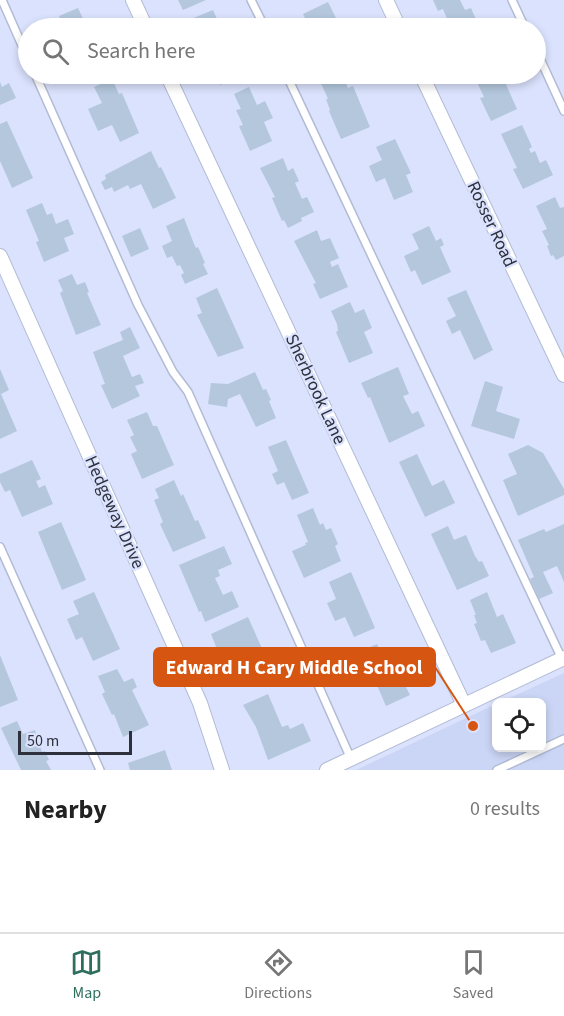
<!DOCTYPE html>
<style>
body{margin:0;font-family:"Source Sans 3",sans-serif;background:#f6f6f6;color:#222}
.controls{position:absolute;right:18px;bottom:18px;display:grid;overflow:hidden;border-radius:9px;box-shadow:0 3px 9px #0003}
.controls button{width:54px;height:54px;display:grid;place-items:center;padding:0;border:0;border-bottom:2px solid #e0e0e0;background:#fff;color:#222;font:30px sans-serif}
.scale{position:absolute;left:18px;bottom:15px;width:114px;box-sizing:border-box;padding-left:6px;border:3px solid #2e313c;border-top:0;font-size:16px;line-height:21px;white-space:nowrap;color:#2e313c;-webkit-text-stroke:4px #dae2fd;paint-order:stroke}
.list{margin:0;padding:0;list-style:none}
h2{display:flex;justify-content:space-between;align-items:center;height:78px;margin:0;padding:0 24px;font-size:26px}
h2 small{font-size:20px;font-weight:400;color:#767676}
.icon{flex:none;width:33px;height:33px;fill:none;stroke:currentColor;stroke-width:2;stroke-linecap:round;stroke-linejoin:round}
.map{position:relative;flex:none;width:564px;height:770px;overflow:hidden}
.search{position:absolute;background:#fff;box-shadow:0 3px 9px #0003;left:18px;right:18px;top:18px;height:66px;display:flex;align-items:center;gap:15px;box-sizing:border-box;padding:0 21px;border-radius:33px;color:#767676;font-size:22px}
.sheet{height:162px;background:#fff}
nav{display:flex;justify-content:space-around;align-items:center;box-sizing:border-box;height:84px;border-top:2px solid #e0e0e0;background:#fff;font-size:16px;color:#767676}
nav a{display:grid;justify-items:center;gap:3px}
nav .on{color:#2e6f5e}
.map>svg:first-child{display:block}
.built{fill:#cbd6f6}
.building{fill:#b4c7dd}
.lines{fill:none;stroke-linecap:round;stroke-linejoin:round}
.lane-casing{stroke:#b2bbd4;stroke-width:10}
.street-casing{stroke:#b2bbd4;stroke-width:16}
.lane{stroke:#fff;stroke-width:7}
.street{stroke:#fff;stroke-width:14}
.labels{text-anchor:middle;stroke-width:4.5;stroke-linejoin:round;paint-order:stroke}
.street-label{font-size:18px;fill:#2e313c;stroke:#dae2fd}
.leader{fill:none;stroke:#d55511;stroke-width:2}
.callout-dot{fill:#d55511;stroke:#dae2fd;stroke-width:2}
.callout{fill:#d55511;stroke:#d55511;stroke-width:2}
.callout-label{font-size:20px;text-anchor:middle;font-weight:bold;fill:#fff}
</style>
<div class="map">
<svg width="564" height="770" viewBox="0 0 564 770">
<rect width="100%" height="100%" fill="#dae2fd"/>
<path class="built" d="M 564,673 L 564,770 L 356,770 L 496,704 L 496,748 L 542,748 L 542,702 L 501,702 Z"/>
<path class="building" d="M 178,0 L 206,0 L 183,10 Z
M 433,0 L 460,0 L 465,10 L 471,8 L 480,28 L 451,28 L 443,9 L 438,11 Z
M 328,2 L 341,28 L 310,28 L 303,14 Z
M 78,8 L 87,27 L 94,24 L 96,28 L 64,28 L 59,16 Z
M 213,10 L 221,28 L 195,28 L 191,19 Z
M 215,74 L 246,74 L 220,85 Z
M 338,74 L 342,74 L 348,88 L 353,86 L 370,127 L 341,139 L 329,111 L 330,110 L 326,99 L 328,99 L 320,81 Z
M 469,74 L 506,74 L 508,78 L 504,80 L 517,109 L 491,121 L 480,98 L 484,97 L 476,80 L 472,82 Z
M 112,79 L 119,94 L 122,93 L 139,133 L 120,142 L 112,125 L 98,131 L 88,109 L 102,103 L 94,87 Z
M 0,82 L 2,87 L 9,83 L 16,98 L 0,105 Z
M 249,87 L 257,105 L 265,101 L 273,118 L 264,122 L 272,141 L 250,151 L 239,126 L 243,125 L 236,110 L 241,109 L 234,94 Z
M 7,121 L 33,178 L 12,188 L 0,161 L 0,124 Z
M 522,125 L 532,147 L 529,149 L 531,153 L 535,151 L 540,163 L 546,160 L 553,175 L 523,189 L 513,169 L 517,168 L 501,134 Z
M 395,139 L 411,173 L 406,175 L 413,192 L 394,200 L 385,178 L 376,182 L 369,166 L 382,160 L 376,147 Z
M 151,151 L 159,168 L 161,167 L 176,198 L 153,209 L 141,184 L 130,189 L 128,185 L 114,192 L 112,187 L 105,190 L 101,182 L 106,179 L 105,175 Z
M 283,158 L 288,171 L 293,168 L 299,181 L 295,183 L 302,199 L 307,197 L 314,212 L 301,218 L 302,221 L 288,228 L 284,220 L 282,221 L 272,198 L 275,197 L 260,168 Z
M 555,197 L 560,208 L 564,207 L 564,256 L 556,260 L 553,255 L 551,256 L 547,246 L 549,245 L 542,231 L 547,229 L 536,206 Z
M 42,203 L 47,215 L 52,213 L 56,224 L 68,219 L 74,234 L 64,238 L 69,251 L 44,262 L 36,242 L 39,241 L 26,210 Z
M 184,218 L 194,244 L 196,248 L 198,247 L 205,263 L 203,264 L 208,274 L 185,284 L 181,275 L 184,273 L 180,265 L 177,266 L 172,256 L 167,258 L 162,246 L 172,241 L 166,226 Z
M 429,226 L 436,241 L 441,238 L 444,245 L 440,247 L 451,272 L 422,285 L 415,270 L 411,272 L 404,256 L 419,249 L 412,234 Z
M 140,228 L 149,249 L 131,257 L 122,236 Z
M 317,230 L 321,241 L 330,238 L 339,258 L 330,262 L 332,267 L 338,264 L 348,287 L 320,299 L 313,284 L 316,283 L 294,241 Z
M 72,274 L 77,285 L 85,282 L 89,292 L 87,293 L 101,325 L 76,335 L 60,293 L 63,291 L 58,280 Z
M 217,288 L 244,348 L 218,357 L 197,315 L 202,313 L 196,298 Z
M 466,290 L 493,350 L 474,360 L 460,330 L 452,334 L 446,321 L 456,316 L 447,298 Z
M 350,302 L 355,313 L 364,309 L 372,328 L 364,332 L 373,353 L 349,363 L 336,332 L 338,331 L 337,324 L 331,311 Z
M 130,327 L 140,348 L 123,356 L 132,377 L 140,374 L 144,383 L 135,386 L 140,396 L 112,409 L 101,385 L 105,384 L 93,352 L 123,340 L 120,332 Z
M 398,367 L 409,394 L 403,396 L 412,414 L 418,411 L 425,426 L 389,443 L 370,397 L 368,398 L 361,383 Z
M 0,369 L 9,390 L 1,394 L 17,431 L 0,439 Z
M 255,372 L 263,390 L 266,389 L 271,400 L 269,401 L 276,418 L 256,427 L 240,394 L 228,399 L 227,407 L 208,404 L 211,383 L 228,384 Z
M 485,381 L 503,387 L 496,411 L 520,419 L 514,439 L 471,426 Z
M 147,412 L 153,426 L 157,426 L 174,465 L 142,479 L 131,454 L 137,451 L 130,437 L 134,435 L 127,420 Z
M 286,440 L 309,493 L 292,500 L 284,482 L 277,485 L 272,474 L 278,471 L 268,447 Z
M 528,445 L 543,453 L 564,489 L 564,495 L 518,516 L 503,480 L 517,474 L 508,454 Z
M 417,454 L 432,486 L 444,480 L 455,503 L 425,517 L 399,462 Z
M 32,460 L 41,479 L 36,481 L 39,488 L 45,485 L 53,504 L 22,517 L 10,490 L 5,492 L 0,482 L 0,474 Z
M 174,480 L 181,496 L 183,494 L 195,521 L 198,520 L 206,538 L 173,552 L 160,524 L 163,522 L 154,500 L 159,498 L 155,489 Z
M 313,508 L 320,525 L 323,523 L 326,530 L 331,528 L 338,544 L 335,546 L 341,561 L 304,578 L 292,551 L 306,545 L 305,543 L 308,542 L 297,515 Z
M 61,522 L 86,580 L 62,590 L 38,532 Z
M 564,524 L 564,582 L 557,566 L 543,572 L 553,593 L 539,599 L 530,579 L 534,577 L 518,540 L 544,529 L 546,532 Z
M 448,526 L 454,540 L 466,535 L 475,556 L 479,562 L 482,561 L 489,576 L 457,590 L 431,534 Z
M 224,546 L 232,564 L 218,570 L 220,576 L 215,578 L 223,595 L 232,591 L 239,607 L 205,622 L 201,611 L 199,612 L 179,565 Z
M 351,572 L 375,628 L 354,637 L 345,617 L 335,621 L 327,603 L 336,599 L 329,582 Z
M 94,592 L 120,649 L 93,661 L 82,637 L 76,640 L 67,619 L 79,614 L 73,601 Z
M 487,592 L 497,617 L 503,614 L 516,643 L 491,653 L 485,640 L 481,641 L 474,624 L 477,623 L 474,615 L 476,615 L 470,600 Z
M 248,617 L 272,671 L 249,682 L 234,648 L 219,654 L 211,634 Z
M 377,644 L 384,660 L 389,658 L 396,674 L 399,673 L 410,695 L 386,706 L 370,669 L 362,673 L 354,654 Z
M 0,655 L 18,700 L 0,707 Z
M 117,669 L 124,682 L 133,678 L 137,687 L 132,690 L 149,725 L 123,737 L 114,714 L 112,715 L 102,694 L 105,692 L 98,676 Z
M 268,694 L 282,727 L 288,725 L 290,729 L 303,723 L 311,741 L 268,760 L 256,727 L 243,705 Z
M 17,721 L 23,734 L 35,730 L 42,752 L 45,751 L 49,760 L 46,761 L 51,770 L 21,770 L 1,728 Z
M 165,750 L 172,770 L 130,770 L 128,763 Z"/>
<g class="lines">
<g class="lane-casing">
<path id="lane" d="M 2,0 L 28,59
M 251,0 L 265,28
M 512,0 L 525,28
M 536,50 L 564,111
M 35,74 L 138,305 L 173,372 L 188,392 L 351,759
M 286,74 L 562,659
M 0,547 L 100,770
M 497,770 L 564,739"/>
</g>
<g class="street-casing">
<path id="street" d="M 133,0 L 146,28
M 386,0 L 399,28
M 167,74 L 464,705
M 421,74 L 564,375
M 0,256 L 200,703 L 222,770
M 327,770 L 564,658"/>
</g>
<use href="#lane" class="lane"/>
<use href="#street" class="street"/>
</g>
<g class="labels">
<g class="street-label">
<text transform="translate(492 224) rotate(65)" y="6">Rosser Road</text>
<text transform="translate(316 389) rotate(65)" y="6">Sherbrook Lane</text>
<text transform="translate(115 512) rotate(66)" y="6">Hedgeway Drive</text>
</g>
</g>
<path class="leader" d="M473 726L435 667"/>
<circle class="callout-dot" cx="473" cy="726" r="6"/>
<rect class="callout" x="154" y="648" width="281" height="38" rx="6"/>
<g class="callout-label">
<text x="294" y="674">Edward H Cary Middle School</text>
</g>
</svg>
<div class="controls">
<button><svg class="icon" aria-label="locate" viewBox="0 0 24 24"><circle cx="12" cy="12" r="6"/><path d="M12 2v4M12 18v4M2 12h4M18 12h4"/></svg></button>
</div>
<div class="scale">50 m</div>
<div class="search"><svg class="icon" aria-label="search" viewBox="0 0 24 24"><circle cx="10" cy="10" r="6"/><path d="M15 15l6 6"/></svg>Search here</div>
</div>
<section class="sheet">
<h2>Nearby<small>0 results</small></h2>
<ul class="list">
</ul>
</section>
<nav>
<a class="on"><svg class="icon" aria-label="map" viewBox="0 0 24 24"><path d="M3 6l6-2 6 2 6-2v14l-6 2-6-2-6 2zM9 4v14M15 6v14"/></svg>Map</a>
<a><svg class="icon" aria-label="directions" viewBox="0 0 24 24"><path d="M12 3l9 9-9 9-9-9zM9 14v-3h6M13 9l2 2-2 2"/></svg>Directions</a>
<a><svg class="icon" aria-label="saved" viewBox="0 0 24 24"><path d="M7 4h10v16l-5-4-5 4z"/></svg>Saved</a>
</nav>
